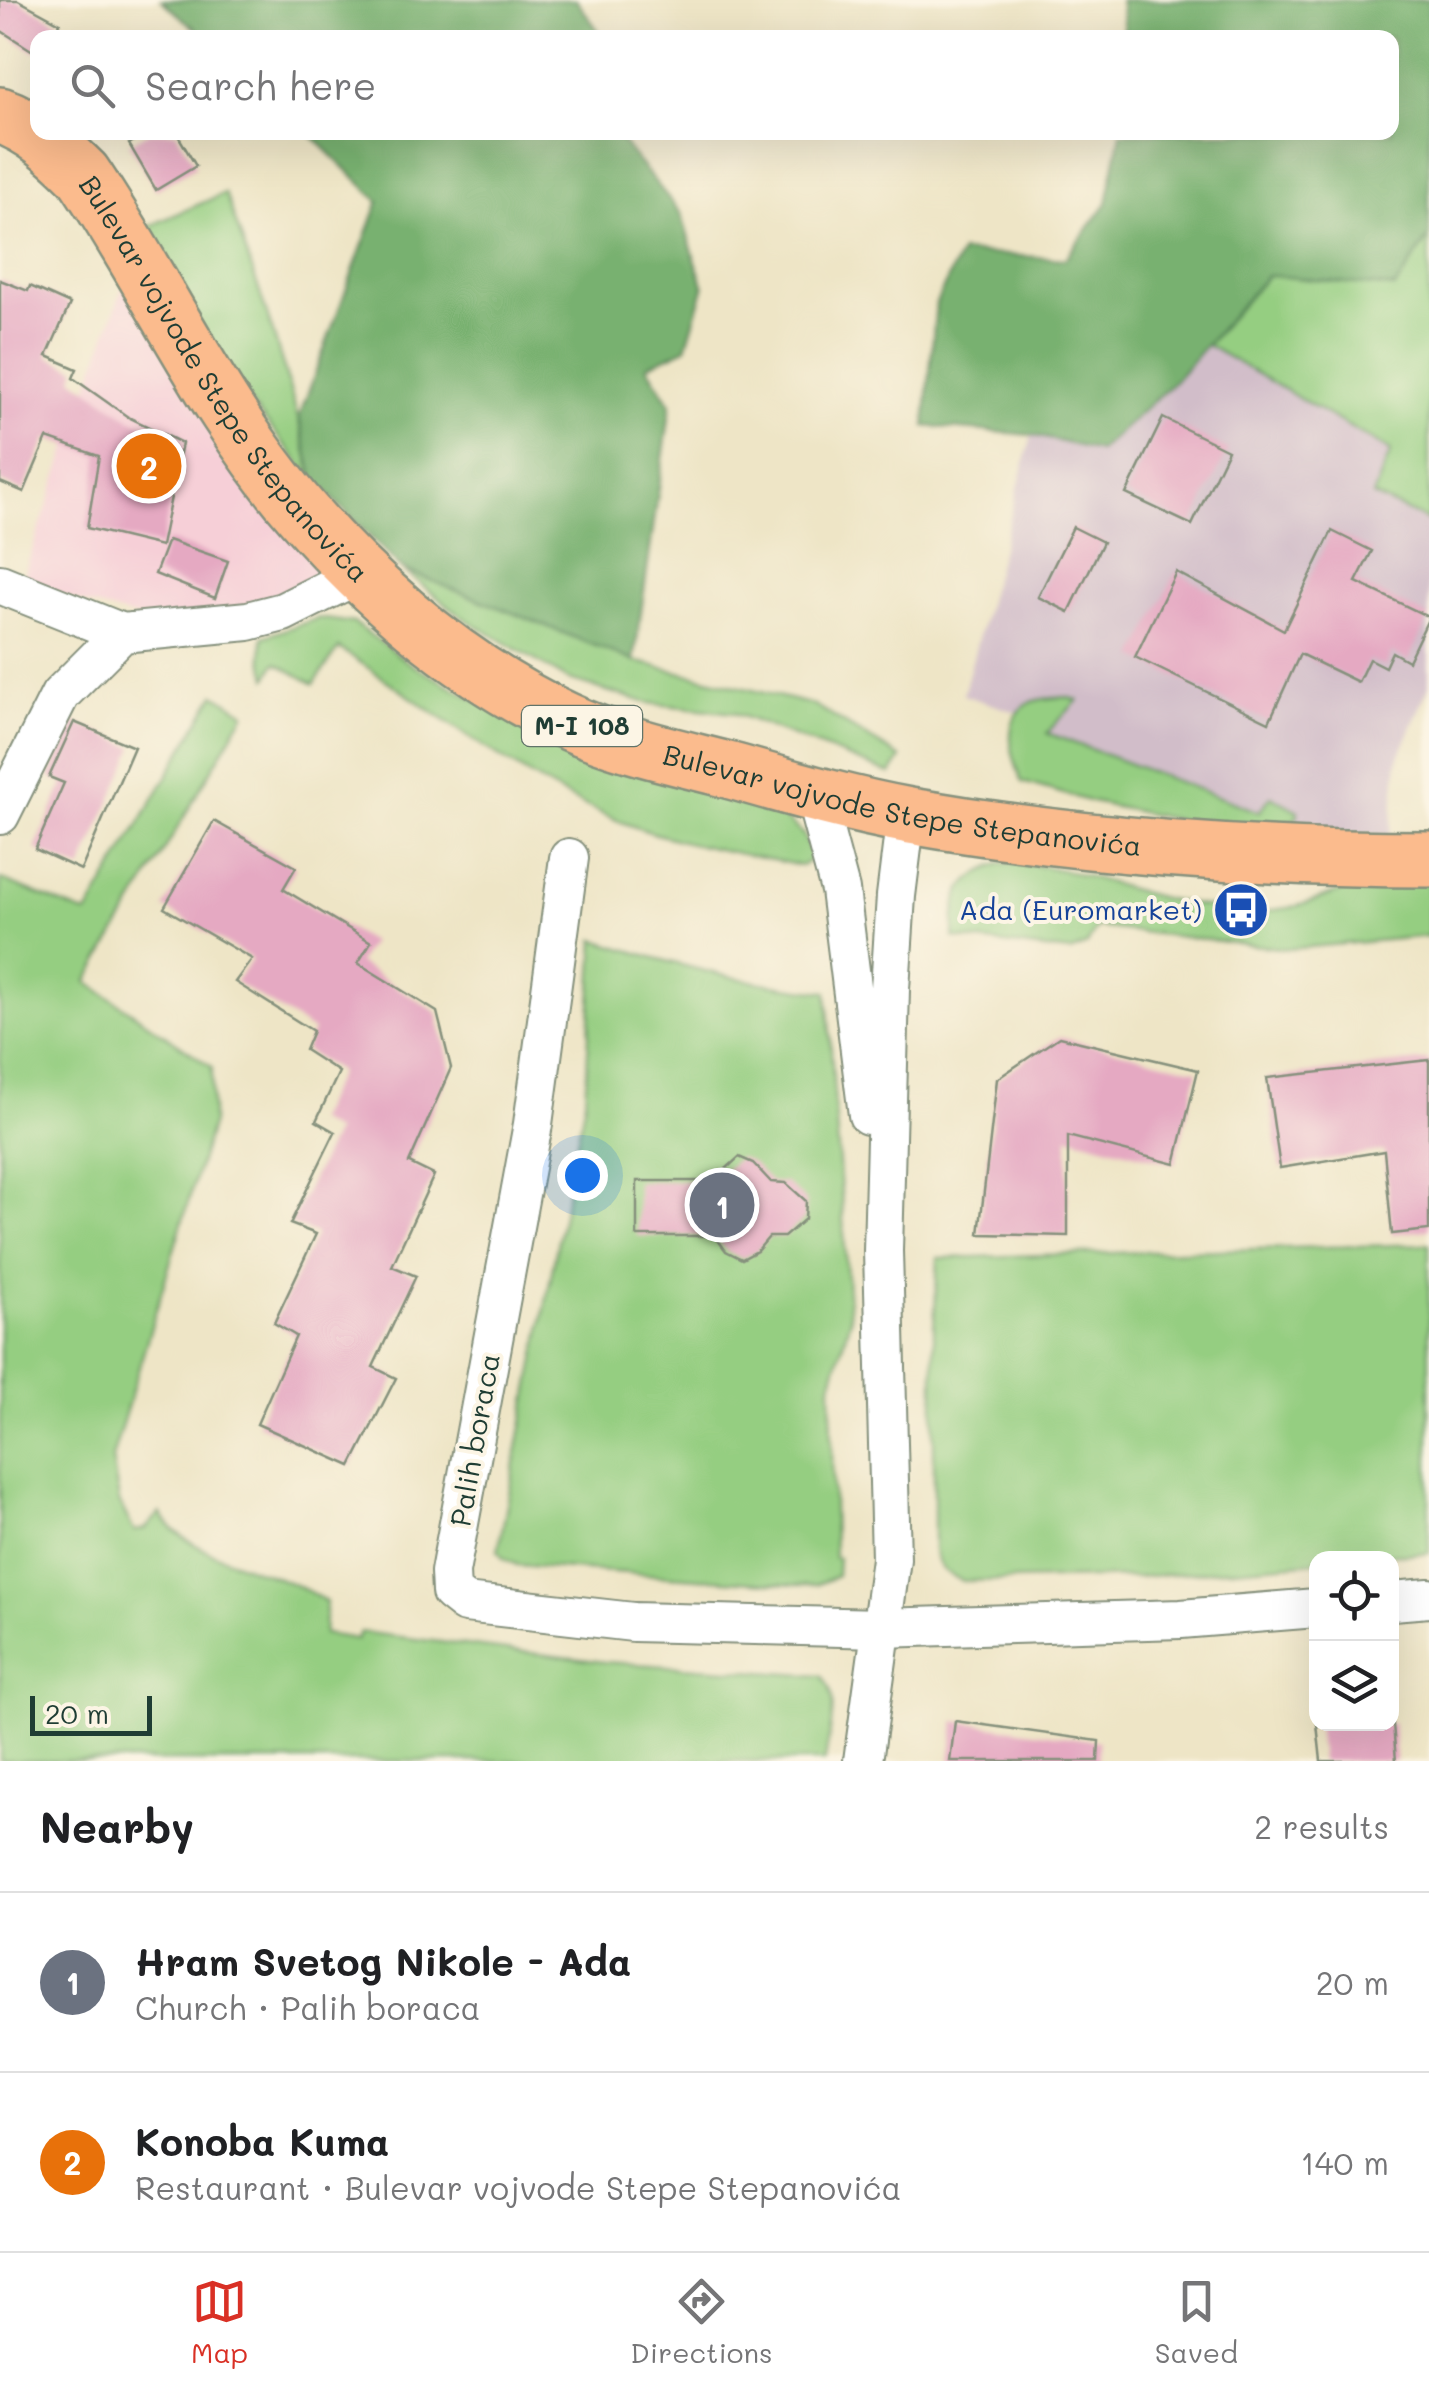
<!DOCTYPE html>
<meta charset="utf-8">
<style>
body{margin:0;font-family:Mali,sans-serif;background:#f6f6f6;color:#202124}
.controls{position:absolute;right:30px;bottom:30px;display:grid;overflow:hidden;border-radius:20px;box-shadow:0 10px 40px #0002}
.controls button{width:90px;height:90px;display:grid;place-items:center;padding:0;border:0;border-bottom:2px solid #e0e0e0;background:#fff;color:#202124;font:50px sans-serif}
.scale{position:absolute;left:30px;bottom:25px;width:122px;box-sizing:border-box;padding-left:10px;border:5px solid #1f3d34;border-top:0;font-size:28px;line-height:35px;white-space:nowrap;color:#1f3d34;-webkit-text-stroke:8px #fcf5e5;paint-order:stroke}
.you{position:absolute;left:582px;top:1175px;width:35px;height:35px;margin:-25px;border:8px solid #fff;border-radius:50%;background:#1a73e8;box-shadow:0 0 0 15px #1a73e833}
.badge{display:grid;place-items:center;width:65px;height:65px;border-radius:50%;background:#d93025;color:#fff;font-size:32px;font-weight:700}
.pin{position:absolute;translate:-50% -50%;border:5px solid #fff;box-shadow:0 2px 10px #0006}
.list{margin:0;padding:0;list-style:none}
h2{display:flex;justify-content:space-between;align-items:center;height:130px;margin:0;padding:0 40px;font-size:42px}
h2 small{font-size:32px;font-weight:400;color:#757577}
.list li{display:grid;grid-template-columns:65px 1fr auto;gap:30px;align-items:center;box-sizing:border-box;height:180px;padding:0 40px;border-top:2px solid #e0e0e0}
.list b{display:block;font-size:38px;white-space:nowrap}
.list p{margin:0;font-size:32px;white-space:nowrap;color:#757577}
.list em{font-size:32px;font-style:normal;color:#757577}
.icon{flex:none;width:55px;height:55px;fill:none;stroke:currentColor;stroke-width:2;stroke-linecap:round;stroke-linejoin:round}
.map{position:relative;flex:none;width:1429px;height:1761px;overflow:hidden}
.search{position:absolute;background:#fff;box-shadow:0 10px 40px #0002;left:30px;right:30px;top:30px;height:110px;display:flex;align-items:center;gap:25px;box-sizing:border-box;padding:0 35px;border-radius:20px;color:#757577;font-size:38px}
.sheet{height:490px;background:#fff}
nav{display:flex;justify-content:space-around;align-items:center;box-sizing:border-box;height:140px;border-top:2px solid #e0e0e0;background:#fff;font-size:28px;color:#757577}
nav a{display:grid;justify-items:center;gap:5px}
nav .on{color:#d93025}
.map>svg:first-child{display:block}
.built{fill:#f6cfd7}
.industrial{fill:#d1bdc9}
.green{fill:#95ce81;stroke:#5a865a;stroke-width:2.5}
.forest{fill:#78b16f;stroke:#4c7752;stroke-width:2.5}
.building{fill:#e5a9c2}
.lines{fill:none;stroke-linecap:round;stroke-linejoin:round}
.street-casing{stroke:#86917d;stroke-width:42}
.primary-casing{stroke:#86917d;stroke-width:60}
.street{stroke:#fff;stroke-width:38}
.primary{stroke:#fbbb8d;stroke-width:55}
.labels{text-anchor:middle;stroke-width:8;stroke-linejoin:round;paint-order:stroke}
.shield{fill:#fcf5e5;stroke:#617469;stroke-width:2.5}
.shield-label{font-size:25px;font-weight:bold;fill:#1f3d34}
.street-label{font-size:28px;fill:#1f3d34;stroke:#fcf5e5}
.transit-label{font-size:28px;fill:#164399;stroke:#fcf5e5;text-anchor:end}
</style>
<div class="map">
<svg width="1429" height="1761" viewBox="0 0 1429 1761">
<rect width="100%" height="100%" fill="#fcf5e5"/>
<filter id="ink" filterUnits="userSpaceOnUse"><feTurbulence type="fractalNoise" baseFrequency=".01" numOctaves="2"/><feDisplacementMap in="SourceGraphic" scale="20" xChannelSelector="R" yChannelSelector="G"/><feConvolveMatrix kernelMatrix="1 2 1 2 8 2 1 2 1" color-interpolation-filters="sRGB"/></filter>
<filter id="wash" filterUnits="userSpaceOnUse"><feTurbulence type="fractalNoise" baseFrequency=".0048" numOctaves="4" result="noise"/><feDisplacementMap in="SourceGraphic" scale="40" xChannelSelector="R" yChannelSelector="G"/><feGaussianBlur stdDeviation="2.25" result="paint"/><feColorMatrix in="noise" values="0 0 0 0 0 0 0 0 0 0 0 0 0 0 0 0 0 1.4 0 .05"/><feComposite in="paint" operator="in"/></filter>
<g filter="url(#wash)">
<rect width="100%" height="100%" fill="#eee5c6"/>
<path class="built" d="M 128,272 L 328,577 L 258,611 L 141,619 L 20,585 Z"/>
<path class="industrial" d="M 1207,345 L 1392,451 L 1373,496 L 1429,521 L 1429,686 L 1398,759 L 1390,836 L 1275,830 L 1298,811 L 1271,796 L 1260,813 L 1046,733 L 1077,700 L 1033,701 L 1019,713 L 963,695 L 1032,435 L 1099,451 L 1173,383 Z"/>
<path class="green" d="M 225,193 C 259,287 291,381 313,479 L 220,366 L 140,230 Z
M 1429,236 L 1429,521 L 1373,496 L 1391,451 L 1207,345 L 1268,275 L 1395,288 Z
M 402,569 L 634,661 L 814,705 L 901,758 L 891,774 L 734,713 L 648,703 L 569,680 L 462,617 Z
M 319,618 L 354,623 L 412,665 L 564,748 L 778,812 L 803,834 L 813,858 L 802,866 C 735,852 665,843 603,814 C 509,771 425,705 339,648 L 314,684 L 276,663 L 267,678 L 262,656 L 263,637 Z
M 215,694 L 245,713 L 87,982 L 212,1067 L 212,1122 L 112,1458 L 119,1501 L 134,1531 L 145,1529 L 160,1513 C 188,1561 282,1569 326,1602 L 324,1634 L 357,1639 L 360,1632 L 605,1662 L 822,1676 C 842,1697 828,1735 825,1761 L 0,1761 L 0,879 L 87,914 Z
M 1065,697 L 1078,700 L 1047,733 L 1259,812 L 1271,796 L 1298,811 L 1297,818 L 1270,832 L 1178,820 L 1092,802 L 1022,782 C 1012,756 999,718 1032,702 C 1041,698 1055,698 1065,697 Z
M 1002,863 C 1081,863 1149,905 1226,908 L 1230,921 L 1264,923 L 1264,911 L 1295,907 L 1362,884 L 1429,883 L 1429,936 L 1288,949 L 1097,927 L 1087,945 L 1070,952 L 954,938 C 954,894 959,878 1002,863 Z
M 595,940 C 673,964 745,984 827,992 L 850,1319 L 831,1385 L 834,1558 L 838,1558 L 837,1576 L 816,1585 L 794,1585 L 517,1565 L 504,1559 L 498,1551 L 585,1100 Z
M 1429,1244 L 1429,1553 L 1316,1558 L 1316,1562 L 1139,1577 L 963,1581 C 946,1574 939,1569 934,1551 L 934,1325 L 938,1258 Z"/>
<path class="forest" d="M 161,0 L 576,0 L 598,30 L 599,37 L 205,37 Z
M 1120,0 L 1429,0 L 1429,236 L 1395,288 L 1267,275 L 1173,383 L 1099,451 L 1032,435 L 925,426 L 936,303 L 961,252 L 1065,259 L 1107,203 L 1121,133 L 1392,132 L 1392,38 L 1125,37 Z
M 309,133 L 620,133 L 621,141 L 681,213 L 704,288 L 686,348 L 647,366 L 671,404 L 634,661 L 402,569 L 313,479 L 299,417 L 379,201 Z"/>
<g id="blocks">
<path class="building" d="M 0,0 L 18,0 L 60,23 L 48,38 L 38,38 L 36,53 L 0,30 Z
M 149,132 L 176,132 L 196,166 L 156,190 L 129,144 Z
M 0,280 L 28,291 L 30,286 L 70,304 L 47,356 L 77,369 L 73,378 L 128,417 L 182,443 L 161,546 L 87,528 L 99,456 L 47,438 L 24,492 L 0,482 Z
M 1163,418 L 1228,450 L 1192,525 L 1126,494 Z
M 1073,527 L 1103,542 L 1069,612 L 1038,597 Z
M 1332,531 L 1372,551 L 1356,582 L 1429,617 L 1408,661 L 1392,652 L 1385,667 L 1369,659 L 1358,682 L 1300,654 L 1269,722 L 1135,657 L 1176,572 L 1284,630 Z
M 168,540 L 228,561 L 215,598 L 155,574 Z
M 74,722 L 134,747 L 81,870 L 35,849 L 64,783 L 49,777 Z
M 214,821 L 296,867 L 283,889 L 371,942 L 358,963 L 437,1012 L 451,1068 L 409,1163 L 434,1175 L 392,1266 L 416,1276 L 373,1367 L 396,1378 L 351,1466 L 257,1424 L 296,1336 L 274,1323 L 316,1234 L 290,1224 L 335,1132 L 316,1121 L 339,1072 L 305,1050 L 313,1031 L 235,982 L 252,959 L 164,908 Z
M 1059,1037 L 1198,1070 L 1175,1164 L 1068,1136 L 1068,1236 L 979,1234 L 997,1079 Z
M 1429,1060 L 1429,1230 L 1392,1234 L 1384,1151 L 1280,1168 L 1267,1078 Z
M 739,1157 L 753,1163 L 771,1182 L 786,1183 L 806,1201 L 805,1219 L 784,1237 L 769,1237 L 757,1251 L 742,1259 L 726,1251 L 715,1236 L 637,1236 L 637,1181 L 713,1181 Z
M 955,1721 L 1099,1741 L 1098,1761 L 950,1761 Z
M 1317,1724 L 1393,1724 L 1396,1761 L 1321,1761 Z"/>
</g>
</g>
<g filter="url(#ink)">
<use href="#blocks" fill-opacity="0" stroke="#86917d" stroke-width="2.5"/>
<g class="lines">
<g class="street-casing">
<path id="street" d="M 0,584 L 122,633
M 814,793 L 840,890 L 868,1115
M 0,815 L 60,695 L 122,633 L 248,621 L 283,612 L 359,574
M 569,858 L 533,1124 L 450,1572 L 451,1592 L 465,1603 L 633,1622 L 881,1628 L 1181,1619 L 1316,1608
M 1392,1601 L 1429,1598
M 863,1761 L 891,1559 L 883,1251 L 890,989 L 896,896 L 906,815"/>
</g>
<g class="primary-casing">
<g id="primary">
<path id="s1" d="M 0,115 C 34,127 58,149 83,174 C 158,285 215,414 304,515 C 377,598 465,673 565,720 C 616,744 674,756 728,770 C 788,787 849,805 910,816 C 1077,845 1259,859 1429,859"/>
</g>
</g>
<use href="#street" class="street"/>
<use href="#primary" class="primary"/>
</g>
</g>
<defs>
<g id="bus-disc" transform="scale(2.875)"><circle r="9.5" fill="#1a4fb4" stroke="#fcf5e5"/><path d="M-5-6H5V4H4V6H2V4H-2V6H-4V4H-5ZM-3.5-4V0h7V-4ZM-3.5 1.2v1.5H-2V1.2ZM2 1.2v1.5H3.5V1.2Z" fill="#fff"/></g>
</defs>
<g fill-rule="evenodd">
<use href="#bus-disc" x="1241" y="910"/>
</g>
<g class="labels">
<rect class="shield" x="522" y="706" width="120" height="40" rx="8"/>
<g class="shield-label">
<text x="582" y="735">M-I 108</text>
</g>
<g class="street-label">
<text dy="10" stroke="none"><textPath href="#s1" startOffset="352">Bulevar vojvode Stepe Stepanovića</textPath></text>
<text dy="10" stroke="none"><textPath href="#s1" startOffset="1192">Bulevar vojvode Stepe Stepanovića</textPath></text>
<text transform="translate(475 1440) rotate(-80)" y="10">Palih boraca</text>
</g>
<g class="transit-label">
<text x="1202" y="920">Ada (Euromarket)</text>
</g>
</g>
</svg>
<div class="controls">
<button><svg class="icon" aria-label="locate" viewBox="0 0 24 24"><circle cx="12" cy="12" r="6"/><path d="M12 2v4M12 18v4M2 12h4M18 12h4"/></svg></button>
<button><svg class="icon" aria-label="layers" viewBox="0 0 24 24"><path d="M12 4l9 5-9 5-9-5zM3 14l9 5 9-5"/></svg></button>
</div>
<div class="scale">20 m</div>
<div class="you"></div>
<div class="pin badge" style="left:722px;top:1205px;background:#6b7280">1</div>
<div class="pin badge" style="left:149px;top:466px;background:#e8710a">2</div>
<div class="search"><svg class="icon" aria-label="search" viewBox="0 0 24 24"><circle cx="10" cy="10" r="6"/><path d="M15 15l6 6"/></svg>Search here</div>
</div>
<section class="sheet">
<h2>Nearby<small>2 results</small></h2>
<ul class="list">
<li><span class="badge" style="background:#6b7280">1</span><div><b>Hram Svetog Nikole - Ada</b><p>Church · Palih boraca</p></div><em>20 m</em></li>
<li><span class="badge" style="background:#e8710a">2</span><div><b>Konoba Kuma</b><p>Restaurant · Bulevar vojvode Stepe Stepanovića</p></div><em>140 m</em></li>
</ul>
</section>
<nav>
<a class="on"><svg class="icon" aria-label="map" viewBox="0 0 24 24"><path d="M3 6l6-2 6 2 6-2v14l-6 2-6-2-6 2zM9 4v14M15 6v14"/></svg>Map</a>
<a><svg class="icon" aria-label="directions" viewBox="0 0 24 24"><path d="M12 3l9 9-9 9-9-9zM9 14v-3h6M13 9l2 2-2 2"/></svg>Directions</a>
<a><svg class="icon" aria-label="saved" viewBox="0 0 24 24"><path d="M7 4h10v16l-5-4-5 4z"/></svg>Saved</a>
</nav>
